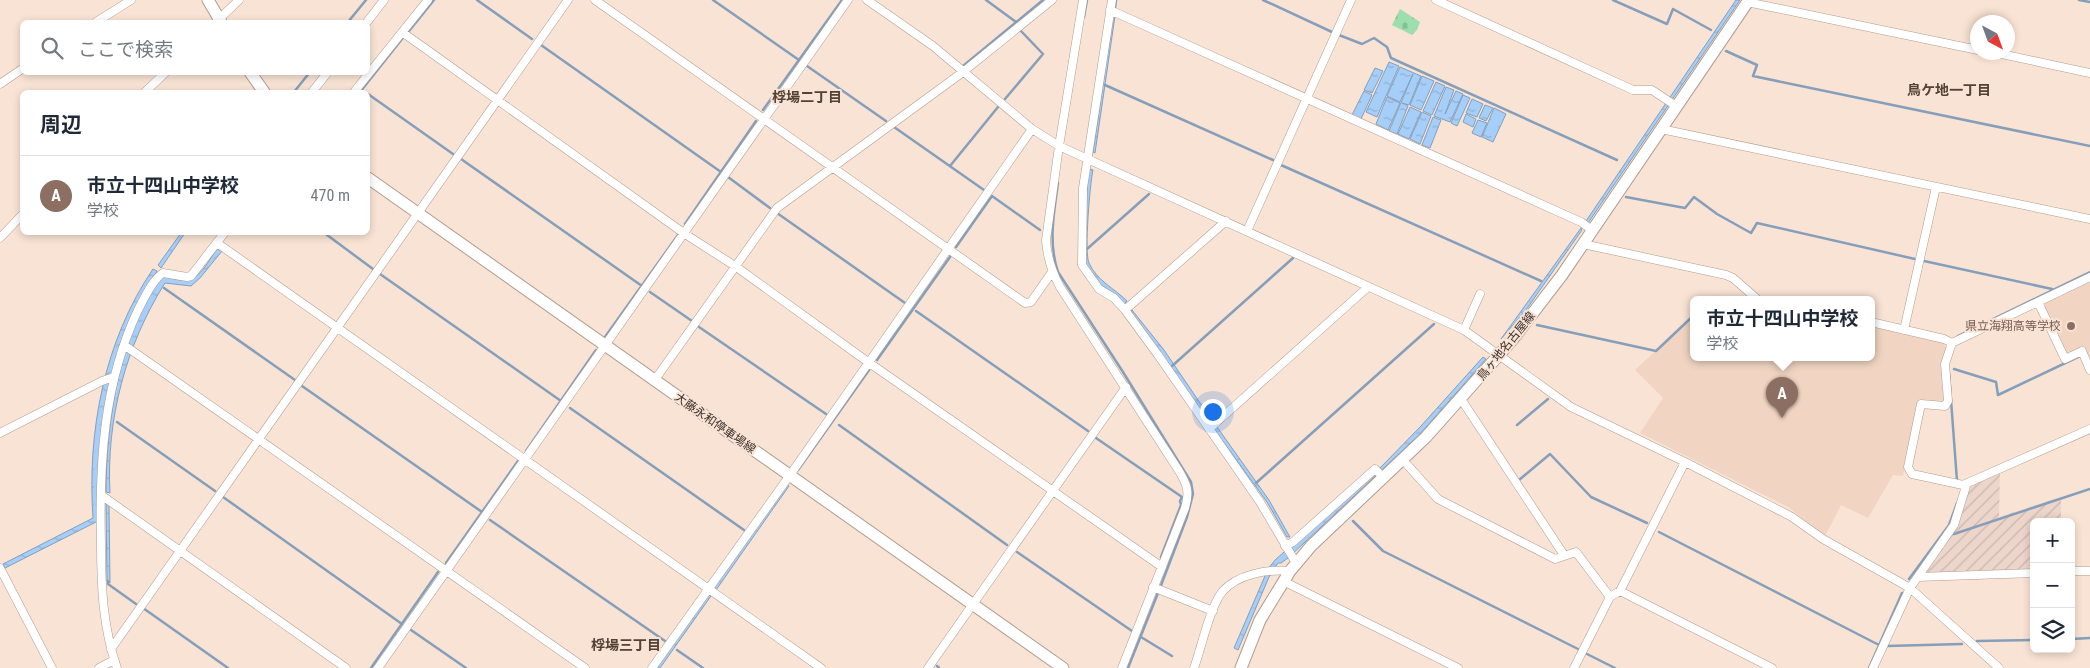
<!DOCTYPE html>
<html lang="ja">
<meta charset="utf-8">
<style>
body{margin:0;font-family:"Roboto Condensed","Noto Sans JP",sans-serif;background:#f2f2f3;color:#1f2937}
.controls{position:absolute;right:15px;bottom:15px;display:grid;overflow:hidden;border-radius:8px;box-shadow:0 2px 8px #0003}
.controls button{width:45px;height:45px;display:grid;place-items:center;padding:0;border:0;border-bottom:1px solid #e0e1e3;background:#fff;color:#1f2937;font:25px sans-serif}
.compass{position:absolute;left:1970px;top:15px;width:45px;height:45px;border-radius:50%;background:#fff;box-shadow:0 2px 8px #0003;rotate:139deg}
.you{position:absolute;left:1212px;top:411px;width:18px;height:18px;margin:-12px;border:4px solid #fff;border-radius:50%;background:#1a73e8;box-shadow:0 0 0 8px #1a73e833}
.badge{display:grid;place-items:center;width:32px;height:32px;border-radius:50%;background:#b45309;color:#fff;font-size:16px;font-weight:700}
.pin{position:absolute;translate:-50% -41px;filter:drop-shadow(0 1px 2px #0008)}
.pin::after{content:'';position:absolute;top:26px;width:18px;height:15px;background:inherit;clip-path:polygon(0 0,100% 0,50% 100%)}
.popup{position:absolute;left:1690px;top:296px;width:185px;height:65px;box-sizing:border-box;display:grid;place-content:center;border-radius:8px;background:#fff;filter:drop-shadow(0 1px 4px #0005);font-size:16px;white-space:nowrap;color:#747a83}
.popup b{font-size:19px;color:#1f2937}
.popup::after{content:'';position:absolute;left:50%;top:100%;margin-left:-10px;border:10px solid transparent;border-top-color:#fff}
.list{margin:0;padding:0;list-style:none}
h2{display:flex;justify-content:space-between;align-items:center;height:65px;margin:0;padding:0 20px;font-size:21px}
h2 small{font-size:16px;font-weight:400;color:#747a83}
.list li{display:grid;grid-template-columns:32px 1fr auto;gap:15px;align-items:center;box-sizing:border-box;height:80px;padding:0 20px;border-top:1px solid #e0e1e3}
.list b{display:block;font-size:19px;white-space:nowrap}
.list p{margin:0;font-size:16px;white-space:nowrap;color:#747a83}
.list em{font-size:16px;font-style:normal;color:#747a83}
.icon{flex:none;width:28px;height:28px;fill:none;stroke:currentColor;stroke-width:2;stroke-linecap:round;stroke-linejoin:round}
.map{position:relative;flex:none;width:2090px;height:668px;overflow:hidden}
.search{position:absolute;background:#fff;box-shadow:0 2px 8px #0003;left:20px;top:20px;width:350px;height:55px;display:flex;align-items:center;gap:12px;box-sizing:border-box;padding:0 18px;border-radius:8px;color:#747a83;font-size:19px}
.panel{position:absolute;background:#fff;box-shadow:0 2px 8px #0003;left:20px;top:90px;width:350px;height:145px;border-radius:8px}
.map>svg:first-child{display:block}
.built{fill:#f1d5c2}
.industrial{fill:url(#industrial-furrows)}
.cemetery{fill:url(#cemetery-stones)}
.water{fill:url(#water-ripples);stroke:#859fbb}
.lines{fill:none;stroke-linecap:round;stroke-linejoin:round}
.stream{stroke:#859fbb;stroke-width:2.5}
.minor-casing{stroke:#b19d8f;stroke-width:9}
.secondary-casing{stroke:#b19d8f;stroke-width:13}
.minor{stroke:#fff;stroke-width:8}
.secondary{stroke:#fff;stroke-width:11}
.education-dot{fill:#8d6e63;stroke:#f9e3d4;stroke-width:2}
.labels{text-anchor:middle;stroke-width:4;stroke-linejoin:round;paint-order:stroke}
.education-label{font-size:12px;fill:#785e54;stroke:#f9e3d4;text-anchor:end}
.street-label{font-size:12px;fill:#3b322d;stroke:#f9e3d4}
.neighbourhood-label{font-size:14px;font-weight:bold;fill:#534135;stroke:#f9e3d4}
</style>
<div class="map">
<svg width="2090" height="668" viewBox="0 0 2090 668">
<defs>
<pattern id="industrial-furrows" width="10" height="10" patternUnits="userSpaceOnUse" patternTransform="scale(1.25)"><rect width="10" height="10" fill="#ecd5ca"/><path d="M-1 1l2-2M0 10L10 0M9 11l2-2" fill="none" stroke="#cbb7ae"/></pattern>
<pattern id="cemetery-stones" width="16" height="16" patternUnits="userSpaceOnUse" patternTransform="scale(1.25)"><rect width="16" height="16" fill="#9cdeae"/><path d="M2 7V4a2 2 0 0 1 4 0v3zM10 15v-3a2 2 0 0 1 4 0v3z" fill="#87bf96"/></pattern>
<pattern id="water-ripples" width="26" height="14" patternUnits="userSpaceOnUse" patternTransform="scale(1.25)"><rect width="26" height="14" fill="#a5cef8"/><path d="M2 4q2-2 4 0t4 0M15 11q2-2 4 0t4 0" fill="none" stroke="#8fb1d5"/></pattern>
</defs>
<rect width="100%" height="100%" fill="#f9e3d4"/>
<path class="built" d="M 2090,282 L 2090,361 L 2084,348 L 2069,354 L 2065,352 L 2042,305 Z
M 1693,316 L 1693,357 L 1871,357 L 1871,327 L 1943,342 L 1946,348 L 1943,361 L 1944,402 L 1941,404 L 1919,399 L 1903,476 L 1893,475 L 1868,518 L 1841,505 L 1825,536 L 1788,507 L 1640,433 L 1663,398 L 1635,370 Z"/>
<path class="industrial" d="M 2000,472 L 1999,517 L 2061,497 L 2061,522 L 2034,522 L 2034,570 L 1923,574 L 1954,531 L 1971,484 Z"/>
<path class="cemetery" d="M 1400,9 L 1420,22 L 1417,30 L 1412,35 L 1392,25 Z"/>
<path class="water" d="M 1736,0 L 1740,0 L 1588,223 L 1586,221 Z
M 1113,16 L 1115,16 L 1095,153 L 1093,152 Z
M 1389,62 L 1399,66 L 1377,117 L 1366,112 Z
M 1400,67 L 1421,76 L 1409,105 L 1402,103 L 1408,106 L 1397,134 L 1389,131 L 1413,74 L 1400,102 L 1387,96 Z
M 1375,68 L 1383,71 L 1372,93 L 1364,90 Z
M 1422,76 L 1434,81 L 1421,110 L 1410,105 Z
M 1436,82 L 1445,86 L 1432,115 L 1423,111 Z
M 1446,87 L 1454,90 L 1445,114 L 1456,91 L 1463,94 L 1450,122 L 1434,116 Z
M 1364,91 L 1372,95 L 1361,119 L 1352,115 Z
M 1463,95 L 1470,98 L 1457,126 L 1451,123 Z
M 1387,97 L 1400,103 L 1388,130 L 1376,124 Z
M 1472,99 L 1483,104 L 1477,117 L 1466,113 Z
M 1485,105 L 1493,108 L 1486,121 L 1479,118 Z
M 1410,107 L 1421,112 L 1409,139 L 1398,134 Z
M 1494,108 L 1506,114 L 1493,142 L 1482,137 Z
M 1422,112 L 1431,116 L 1420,144 L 1410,139 Z
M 1466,114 L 1476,119 L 1473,127 L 1463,122 Z
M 1433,117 L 1441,120 L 1430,148 L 1422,145 Z
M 1478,120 L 1487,123 L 1481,137 L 1472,133 Z
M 1089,169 L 1093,170 C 1090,183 1084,253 1089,263 C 1097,281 1114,288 1127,301 L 1124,304 L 1117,295 L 1101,285 L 1085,263 L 1087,188 Z
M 1581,228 L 1582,230 L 1526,310 L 1501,339 Z
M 181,233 L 185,233 L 161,268 L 158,265 Z
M 217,249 L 222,251 L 200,278 L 191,286 L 165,283 C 126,345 106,419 110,493 L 106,492 C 106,427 119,329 162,277 C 170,277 178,281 186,280 C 200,280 210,258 217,249 Z
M 153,269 L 157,271 C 147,287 137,304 129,321 C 102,384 98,453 98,521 L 5,568 L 3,564 L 93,518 C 87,432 104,341 153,269 Z
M 1132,310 L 1164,350 L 1211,419 L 1209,421 L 1130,312 Z
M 1483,357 L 1486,359 L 1419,435 L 1288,558 L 1281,563 L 1278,563 L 1269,577 L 1238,650 L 1234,648 L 1268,569 L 1275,560 L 1379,469 L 1421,426 Z
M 1217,427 L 1269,500 L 1290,537 L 1287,537 L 1267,502 L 1214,429 Z
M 787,485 L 789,486 L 716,590 L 713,587 Z
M 106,504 L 109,505 L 110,583 L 107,581 Z
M 708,593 L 711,596 L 660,668 L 655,668 Z"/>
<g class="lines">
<path class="stream" d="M 477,0 L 532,39
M 713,0 L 799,60
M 986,0 L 1016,22
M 1263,0 L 1332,32
M 1613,0 L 1667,24 L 1673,9 L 1711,30
M 2079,0 L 2090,2
M 1115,8 L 1116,0
M 1084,17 L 1087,0
M 348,22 L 366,0
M 409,31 L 434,0
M 1339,35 L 1362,44 L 1374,38 L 1387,47 L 1391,58 L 1617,160
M 541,45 L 721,172
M 1726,51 L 1757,65 L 1753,76 L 2090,146
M 807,66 L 886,121
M 963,66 L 1043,0
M 1105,85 L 1273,160
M 294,92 L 310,72
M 360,92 L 402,39
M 368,94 L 453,154
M 1005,99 L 1043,54 L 1021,31
M 763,110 L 842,0
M 894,127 L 984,190
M 461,159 L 642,286
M 1281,165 L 1541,281
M 950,166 L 998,107
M 728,177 L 770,208
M 1058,183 C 1054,212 1048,243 1058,272 L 1123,372 L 1191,482 L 1193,494 L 1187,517 L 1160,588
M 1626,197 L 1685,208 L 1694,197 L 1717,214 L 1751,233 L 1757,223 L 1915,259
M 777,213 L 905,303
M 685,224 L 756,121
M 323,232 L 373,269
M 956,247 L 992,196 L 1040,230
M 1087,249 L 1149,194
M 1924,261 L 2052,289
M 380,274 L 561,401
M 164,288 L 295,380
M 650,292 L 692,321
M 1711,299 L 1714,297
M 916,311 L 1088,431
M 1537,325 L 1656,351 L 1693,316
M 699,327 L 826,414
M 1958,336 L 2090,272
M 605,337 L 678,235
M 877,360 L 950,257
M 1172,366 L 1293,258
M 1954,369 L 1996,382 L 1998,395 L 2078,357
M 1949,373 L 1957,481
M 302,386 L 482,512
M 570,408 L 744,530
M 117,422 L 215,491
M 839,425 L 1007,545
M 1517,425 L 1548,399
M 1096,438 L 1182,497 L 1180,501 L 1181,505 L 1161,557
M 526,451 L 596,350
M 798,470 L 869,370
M 1519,480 L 1550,454 L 1591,497 L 1647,523
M 1256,483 L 1434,324
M 223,497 L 402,624
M 490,520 L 665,641
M 1353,521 L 1383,551 L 1578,649
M 1659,532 L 1879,645
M 1954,534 L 2090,489
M 1017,552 L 1132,631
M 446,563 L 518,461
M 1909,579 L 1949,525 L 1957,503
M 108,581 L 108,584 L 136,604
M 143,608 L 228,668
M 411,630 L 466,668
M 1141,637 L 1172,656
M 2071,639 L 2090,638
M 1977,641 L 2034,640
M 1887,646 L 1962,644
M 677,650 L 703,668
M 1585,653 L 1615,668
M 937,666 L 939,668
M 371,668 L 438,572
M 1128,668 L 1158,593
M 1869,668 L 1902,593"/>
<g class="minor-casing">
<path id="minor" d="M 595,0 L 1025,303 L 1031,302 L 1052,272
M 867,0 L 933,46 L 1032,129 L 1059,146 L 1464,330 L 1571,407 L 1685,462 L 1792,517 L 1823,539 L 1910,588 L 1999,668
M 1083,0 L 1059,146 L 1046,240 C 1047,258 1052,272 1060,287 L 1179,471 C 1187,484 1190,492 1185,508 L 1122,668
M 1112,0 L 1083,188 L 1082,265 L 1099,289 L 1114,298 L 1125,310 L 1158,355 L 1260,502 L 1296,563
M 1436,0 L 1633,90 L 1652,90 L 1676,106
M 1747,2 L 1978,50
M 1110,10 L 1581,222 L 1592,230
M 217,21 L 239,0
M 96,22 L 131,0
M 367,22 L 384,0
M 402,32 L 685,234 L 735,266 L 868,362 L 1162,567
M 1992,52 L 2090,73
M 0,84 L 22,69
M 145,92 L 166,72
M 312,92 L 328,72
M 354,92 L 428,0
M 1661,129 L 2090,219
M 1247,231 L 1351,0
M 0,238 L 22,215
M 217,243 L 821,668
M 1583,244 L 1726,275 L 1733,278 L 1757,299
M 2038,302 L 2065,359 L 2082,351 L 2090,370
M 1125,310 L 1226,221
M 1871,322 L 1944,339 L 1952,343 L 2090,277
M 1464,330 L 1480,294
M 1904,330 L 1936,187
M 1952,343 L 1945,364 L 1948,401 L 1945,406 L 1921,404 L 1908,467 L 1912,474 L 1963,485 L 2090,429
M 124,345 L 585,668
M 654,381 L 777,208 L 963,72 L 1052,0
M 1461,399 L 1564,555
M 1209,429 L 1368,287
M 0,433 L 102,381 L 114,377
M 1403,460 L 1438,499 L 1555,559 L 1576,552 L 1610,597
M 101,495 L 346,668
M 1285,546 L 1293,542 L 1375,469 L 1384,478
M 0,568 L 52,668
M 2071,571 L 2090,571
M 1918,577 L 2034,573
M 1283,581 L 1458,668
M 1153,587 L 1213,611
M 1620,591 L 1772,668
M 111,649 L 568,0
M 99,668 L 114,660
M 117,668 C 103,628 101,587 101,544 C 99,465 103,384 138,310 C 144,299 152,280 163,273 L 187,277 L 191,276 L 225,232
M 378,668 L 848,0
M 652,668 L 790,475 L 1032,129
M 928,668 L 1126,387
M 1194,668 C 1201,649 1210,607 1222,592 C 1237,574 1268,569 1290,571
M 1574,668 L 1610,597 L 1620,591 L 1685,462
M 1873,668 L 1910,588 L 1954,525 L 1967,483"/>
</g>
<g class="secondary-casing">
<path id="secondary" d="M 208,0 L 221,22
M 250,72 L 264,92
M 368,178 L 1063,668
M 1241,668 L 1260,620 L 1290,571 L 1311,546 L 1426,437 L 1513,339 L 1562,275 L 1749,0"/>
</g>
<use href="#minor" class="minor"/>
<use href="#secondary" class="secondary"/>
</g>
<circle class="education-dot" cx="2071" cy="326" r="5"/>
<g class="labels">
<g class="education-label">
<text x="2061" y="330">県立海翔高等学校</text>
</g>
<g class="street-label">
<text transform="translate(1506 346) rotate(-51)" y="4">鳥ヶ地名古屋線</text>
<text transform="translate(715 423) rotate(35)" y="4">大藤永和停車場線</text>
</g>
<g class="neighbourhood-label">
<text x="1949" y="95">鳥ケ地一丁目</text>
<text x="807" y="102">桴場二丁目</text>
<text x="626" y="650">桴場三丁目</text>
</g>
</g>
</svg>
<div class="controls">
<button>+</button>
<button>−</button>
<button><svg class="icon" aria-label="layers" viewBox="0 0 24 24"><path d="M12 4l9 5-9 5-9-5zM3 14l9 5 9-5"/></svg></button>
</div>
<svg class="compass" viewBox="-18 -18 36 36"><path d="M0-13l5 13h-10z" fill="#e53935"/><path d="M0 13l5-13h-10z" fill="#747a83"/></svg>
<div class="you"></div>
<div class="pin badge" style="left:1782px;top:418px;background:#8d6e63">A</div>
<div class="popup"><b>市立十四山中学校</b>学校</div>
<div class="search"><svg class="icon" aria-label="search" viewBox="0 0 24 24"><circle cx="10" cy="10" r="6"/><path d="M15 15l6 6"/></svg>ここで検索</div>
<section class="panel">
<h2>周辺<small></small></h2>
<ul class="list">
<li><span class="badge" style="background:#8d6e63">A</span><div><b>市立十四山中学校</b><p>学校</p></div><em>470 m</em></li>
</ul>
</section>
</div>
